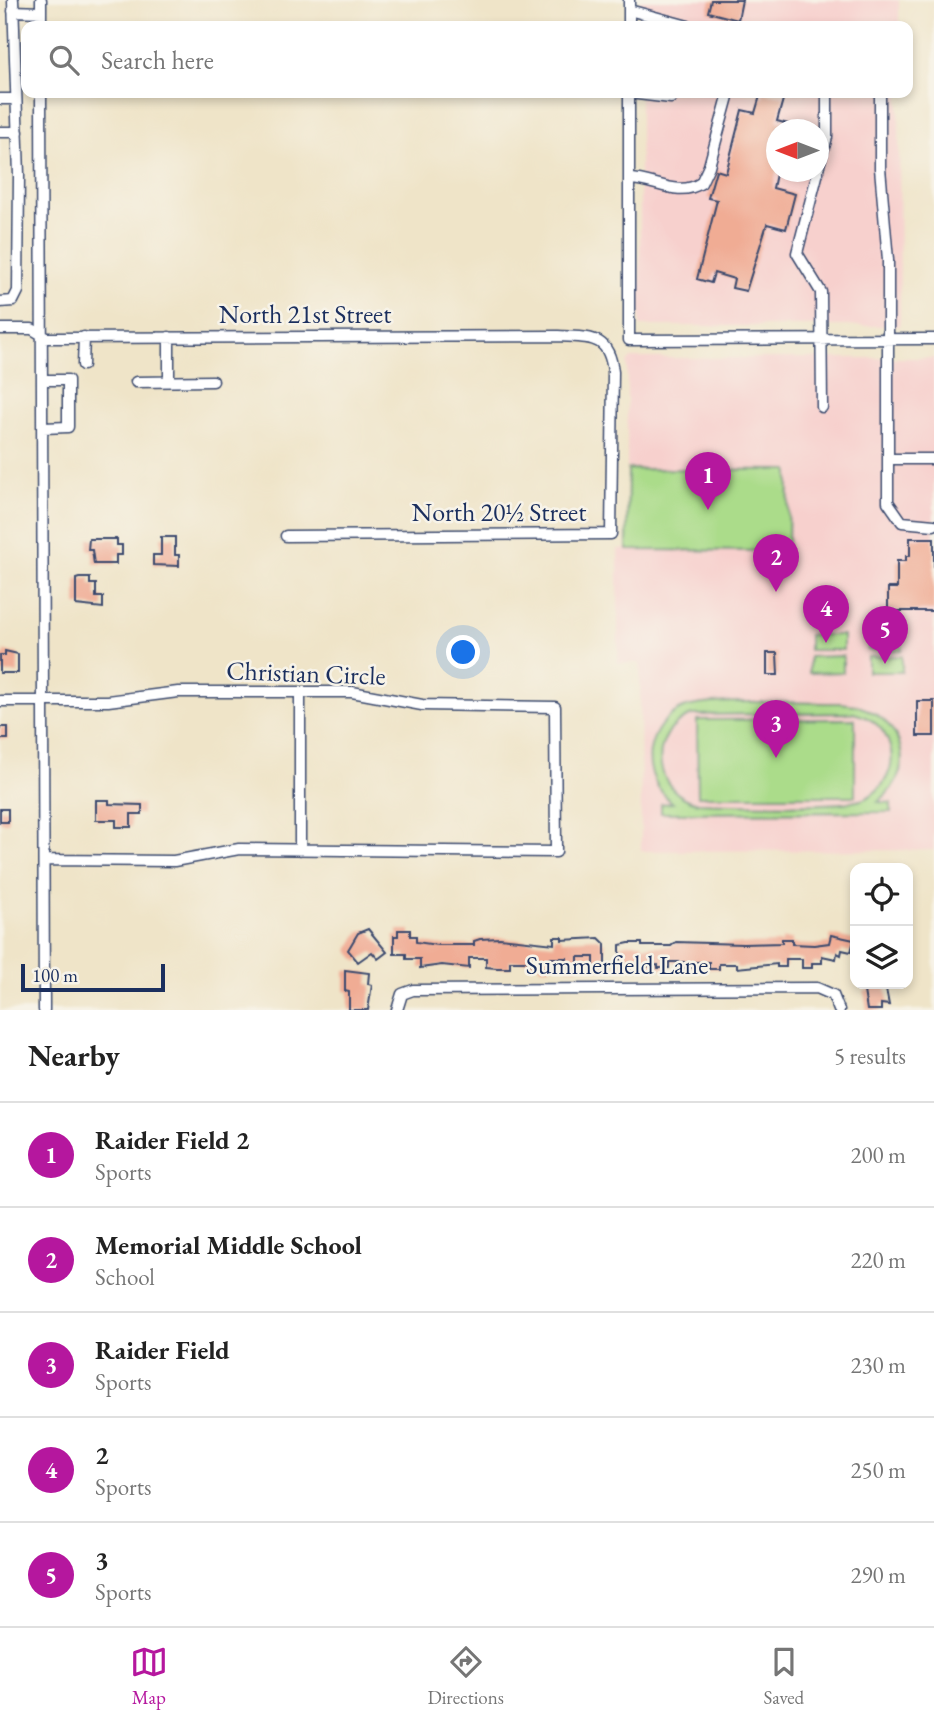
<!DOCTYPE html>
<meta charset="utf-8">
<style>
body{margin:0;font-family:"EB Garamond",serif;background:#f2f2f2;color:#222}
.controls{position:absolute;right:21px;bottom:21px;display:grid;overflow:hidden;border-radius:14px;box-shadow:0 4px 10px #0003}
.controls button{width:63px;height:63px;display:grid;place-items:center;padding:0;border:0;border-bottom:2px solid #e0e0e0;background:#fff;color:#222;font:35px sans-serif}
.compass{position:absolute;left:766px;top:119px;width:63px;height:63px;border-radius:50%;background:#fff;box-shadow:0 4px 10px #0003;rotate:270deg}
.scale{position:absolute;left:21px;bottom:18px;width:144px;box-sizing:border-box;padding-left:7px;border:4px solid #1b2f5e;border-top:0;font-size:19px;line-height:24px;white-space:nowrap;color:#1b2f5e;-webkit-text-stroke:5px #f7f3e8;paint-order:stroke}
.you{position:absolute;left:464px;top:653px;width:24px;height:24px;margin:-18px;border:5px solid #fff;border-radius:50%;background:#1a73e8;box-shadow:0 0 0 10px #1a73e833}
.badge{display:grid;place-items:center;width:46px;height:46px;border-radius:50%;background:#b5179e;color:#fff;font-size:23px;font-weight:700}
.pin{position:absolute;translate:-50% -58px;filter:drop-shadow(0 2px 4px #0008)}
.pin::after{content:'';position:absolute;top:37px;width:24px;height:21px;background:inherit;clip-path:polygon(0 0,100% 0,50% 100%)}
.list{margin:0;padding:0;list-style:none}
h2{display:flex;justify-content:space-between;align-items:center;height:91px;margin:0;padding:0 28px;font-size:30px}
h2 small{font-size:23px;font-weight:400;color:#767676}
.list li{display:grid;grid-template-columns:46px 1fr auto;gap:21px;align-items:center;box-sizing:border-box;height:105px;padding:0 28px;border-top:2px solid #e0e0e0}
.list b{display:block;font-size:26px;white-space:nowrap}
.list p{margin:0;font-size:23px;white-space:nowrap;color:#767676}
.list em{font-size:23px;font-style:normal;color:#767676}
.icon{flex:none;width:38px;height:38px;fill:none;stroke:currentColor;stroke-width:2;stroke-linecap:round;stroke-linejoin:round}
.map{position:relative;flex:none;width:934px;height:1010px;overflow:hidden}
.search{position:absolute;background:#fff;box-shadow:0 4px 10px #0003;left:21px;right:21px;top:21px;height:77px;display:flex;align-items:center;gap:18px;box-sizing:border-box;padding:0 24px;border-radius:14px;color:#767676;font-size:26px}
.sheet{height:616px;background:#fff}
nav{display:flex;justify-content:space-around;align-items:center;box-sizing:border-box;height:98px;border-top:2px solid #e0e0e0;background:#fff;font-size:19px;color:#767676}
nav a{display:grid;justify-items:center;gap:4px}
nav .on{color:#b5179e}
.map>svg:first-child{display:block}
.built{fill:#f7d0cd;fill-rule:evenodd}
.green{fill:#abdc8a;stroke:#638674;stroke-width:2;fill-rule:evenodd}
.building{fill:#f0ac94}
.lines{fill:none;stroke-linecap:round;stroke-linejoin:round}
.minor-casing{stroke:#3b4a6e;stroke-width:13}
.minor{stroke:#fff;stroke-width:10}
.labels{text-anchor:middle;stroke-width:5;stroke-linejoin:round;paint-order:stroke}
.street-label{font-size:26px;fill:#1b2f5e;stroke:#f7f3e8}
</style>
<div class="map">
<svg width="934" height="1010" viewBox="0 0 934 1010">
<rect width="100%" height="100%" fill="#f7f3e8"/>
<filter id="ink" filterUnits="userSpaceOnUse"><feTurbulence type="fractalNoise" baseFrequency=".0143" numOctaves="2"/><feDisplacementMap in="SourceGraphic" scale="14" xChannelSelector="R" yChannelSelector="G"/><feConvolveMatrix kernelMatrix="1 2 1 2 8 2 1 2 1" color-interpolation-filters="sRGB"/></filter>
<filter id="wash" filterUnits="userSpaceOnUse"><feTurbulence type="fractalNoise" baseFrequency=".00686" numOctaves="4" result="noise"/><feDisplacementMap in="SourceGraphic" scale="28" xChannelSelector="R" yChannelSelector="G"/><feGaussianBlur stdDeviation="1.57" result="paint"/><feColorMatrix in="noise" values="0 0 0 0 0 0 0 0 0 0 0 0 0 0 0 0 0 1.4 0 .05"/><feComposite in="paint" operator="in"/></filter>
<g filter="url(#wash)">
<rect width="100%" height="100%" fill="#efe4c8"/>
<path class="built" d="M 640,0 L 899,0 L 899,26 L 640,26 Z
M 640,93 L 899,93 L 900,326 L 640,326 ZM 776,130 L 818,130 L 818,172 L 776,172 Z
M 631,358 L 934,358 L 934,850 L 641,851 L 640,663 L 618,663 L 618,549 L 627,549 L 627,363 Z"/>
<path class="green" d="M 628,469 L 789,470 L 788,551 L 627,550 Z
M 868,634 L 902,634 L 902,650 L 868,650 Z
M 809,635 L 843,635 L 843,650 L 809,650 Z
M 843,656 L 843,672 L 809,673 L 809,657 Z
M 902,656 L 902,672 L 868,672 L 868,657 Z
M 839,703 C 895,705 926,764 878,802 L 891,803 L 891,812 L 661,813 L 661,804 L 673,803 C 657,791 647,771 650,751 C 653,732 665,717 681,709 C 706,697 806,704 839,703 ZM 853,713 C 871,717 885,728 890,747 C 896,768 884,790 864,799 C 844,808 725,804 698,803 C 651,792 647,732 692,715 Z
M 855,719 L 855,796 L 698,796 L 697,720 Z"/>
<g id="blocks">
<path class="building" d="M 711,0 L 742,0 L 738,20 L 708,12 Z
M 764,93 L 784,96 L 777,121 L 799,127 L 798,130 L 776,130 L 776,174 L 773,188 L 795,194 L 786,229 L 767,224 L 746,291 L 732,288 L 734,279 L 714,273 L 711,283 L 697,279 L 717,200 L 708,198 L 716,170 L 726,173 L 742,110 L 755,113 L 760,96 L 763,97 Z
M 161,537 L 175,537 L 175,555 L 179,555 L 179,566 L 153,565 L 153,555 L 161,555 Z
M 910,538 L 934,538 L 934,611 L 888,611 L 888,588 L 897,588 L 897,561 L 906,561 L 906,556 L 910,556 Z
M 89,539 L 117,539 L 117,545 L 122,545 L 122,555 L 116,555 L 116,564 L 94,564 L 92,550 L 88,550 Z
M 79,578 L 90,578 L 90,584 L 96,584 L 96,597 L 103,597 L 103,608 L 76,605 L 76,579 Z
M 5,651 L 18,654 L 18,673 L 0,673 L 0,655 L 5,655 Z
M 767,653 L 777,653 L 778,675 L 767,675 Z
M 917,701 L 934,701 L 934,736 L 917,736 Z
M 0,727 L 8,727 L 8,739 L 0,739 Z
M 96,800 L 109,800 L 109,804 L 142,805 L 142,814 L 131,814 L 131,827 L 116,827 L 116,820 L 96,820 Z
M 0,809 L 8,809 L 8,822 L 0,822 Z
M 368,929 L 387,952 L 378,959 L 372,952 L 358,962 L 348,950 L 358,933 Z
M 398,930 L 410,930 L 410,936 L 416,936 L 416,942 L 437,945 L 474,945 L 474,941 L 480,939 L 500,938 L 554,944 L 554,937 L 562,937 L 562,940 L 599,938 L 605,944 L 605,968 L 594,968 L 594,957 L 578,957 L 578,968 L 567,968 L 567,958 L 550,958 L 550,968 L 540,968 L 540,964 L 528,964 L 528,961 L 510,961 L 510,968 L 497,968 L 486,967 L 486,958 L 469,958 L 469,968 L 442,965 L 420,968 L 420,959 L 406,959 L 406,954 L 394,954 L 394,936 L 398,936 Z
M 831,935 L 854,940 L 851,952 L 842,950 L 841,955 L 837,953 L 836,959 L 822,956 L 822,963 L 812,963 L 812,968 L 802,968 L 802,959 L 786,959 L 786,967 L 777,967 L 777,964 L 737,968 L 737,964 L 719,964 L 719,969 L 709,969 L 709,962 L 694,962 L 694,968 L 685,968 L 684,962 L 669,962 L 669,968 L 658,968 L 658,965 L 632,968 L 632,965 L 620,965 L 620,945 L 629,943 L 642,943 L 642,946 L 671,946 L 676,942 L 743,944 L 782,943 L 782,939 L 792,939 L 792,944 L 814,945 L 829,943 Z
M 345,970 L 369,973 L 368,984 L 372,985 L 368,1010 L 349,1010 L 349,992 L 345,991 Z
M 871,984 L 885,984 L 889,1005 L 881,1004 L 881,1010 L 867,1010 L 864,991 L 870,990 Z"/>
</g>
</g>
<g filter="url(#ink)">
<use href="#blocks" fill-opacity="0" stroke="#3b4a6e" stroke-width="2"/>
<g class="lines">
<g class="minor-casing">
<path id="minor" d="M 41,0 L 41,26
M 629,0 L 629,26
M 629,10 L 688,26
M 13,11 L 41,12
M 41,93 L 44,1010
M 629,93 L 629,340 L 934,339
M 629,93 L 671,98
M 880,93 L 880,168 L 888,260 L 888,502 L 902,522 L 934,525
M 0,99 L 16,99
M 0,132 L 18,132
M 818,169 L 827,137 L 827,93
M 818,172 L 797,253 L 821,292 L 822,407
M 629,179 C 654,179 678,198 701,183 L 709,166 L 729,93
M 0,302 L 13,301 L 18,291 L 19,175 L 13,0
M 0,329 L 32,329 L 47,338 L 57,338 L 558,336 C 590,338 609,334 613,372 L 611,534 L 286,536
M 83,365 L 84,337
M 43,380 L 68,380 L 68,427 L 43,428
M 169,381 L 169,337
M 136,382 L 213,381
M 888,459 L 934,459
M 300,692 L 300,850
M 0,701 L 108,701 L 178,692 L 352,692 L 422,705 L 555,707 L 556,852 L 239,849 L 174,861 L 44,860
M 397,1010 L 402,994 L 413,990 L 817,988 L 833,995 L 839,1010"/>
</g>
<use href="#minor" class="minor"/>
</g>
</g>
<g class="labels">
<g class="street-label">
<text x="305" y="323">North 21st Street</text>
<text x="499" y="521">North 20½ Street</text>
<text transform="translate(306 673) rotate(2)" y="9">Christian Circle</text>
<text x="617" y="974">Summerfield Lane</text>
</g>
</g>
</svg>
<div class="controls">
<button><svg class="icon" aria-label="locate" viewBox="0 0 24 24"><circle cx="12" cy="12" r="6"/><path d="M12 2v4M12 18v4M2 12h4M18 12h4"/></svg></button>
<button><svg class="icon" aria-label="layers" viewBox="0 0 24 24"><path d="M12 4l9 5-9 5-9-5zM3 14l9 5 9-5"/></svg></button>
</div>
<svg class="compass" viewBox="-18 -18 36 36"><path d="M0-13l5 13h-10z" fill="#e53935"/><path d="M0 13l5-13h-10z" fill="#767676"/></svg>
<div class="scale">100 m</div>
<div class="you"></div>
<div class="pin badge" style="left:708px;top:510px">1</div>
<div class="pin badge" style="left:776px;top:592px">2</div>
<div class="pin badge" style="left:776px;top:758px">3</div>
<div class="pin badge" style="left:826px;top:643px">4</div>
<div class="pin badge" style="left:885px;top:664px">5</div>
<div class="search"><svg class="icon" aria-label="search" viewBox="0 0 24 24"><circle cx="10" cy="10" r="6"/><path d="M15 15l6 6"/></svg>Search here</div>
</div>
<section class="sheet">
<h2>Nearby<small>5 results</small></h2>
<ul class="list">
<li><span class="badge">1</span><div><b>Raider Field 2</b><p>Sports</p></div><em>200 m</em></li>
<li><span class="badge">2</span><div><b>Memorial Middle School</b><p>School</p></div><em>220 m</em></li>
<li><span class="badge">3</span><div><b>Raider Field</b><p>Sports</p></div><em>230 m</em></li>
<li><span class="badge">4</span><div><b>2</b><p>Sports</p></div><em>250 m</em></li>
<li><span class="badge">5</span><div><b>3</b><p>Sports</p></div><em>290 m</em></li>
</ul>
</section>
<nav>
<a class="on"><svg class="icon" aria-label="map" viewBox="0 0 24 24"><path d="M3 6l6-2 6 2 6-2v14l-6 2-6-2-6 2zM9 4v14M15 6v14"/></svg>Map</a>
<a><svg class="icon" aria-label="directions" viewBox="0 0 24 24"><path d="M12 3l9 9-9 9-9-9zM9 14v-3h6M13 9l2 2-2 2"/></svg>Directions</a>
<a><svg class="icon" aria-label="saved" viewBox="0 0 24 24"><path d="M7 4h10v16l-5-4-5 4z"/></svg>Saved</a>
</nav>
